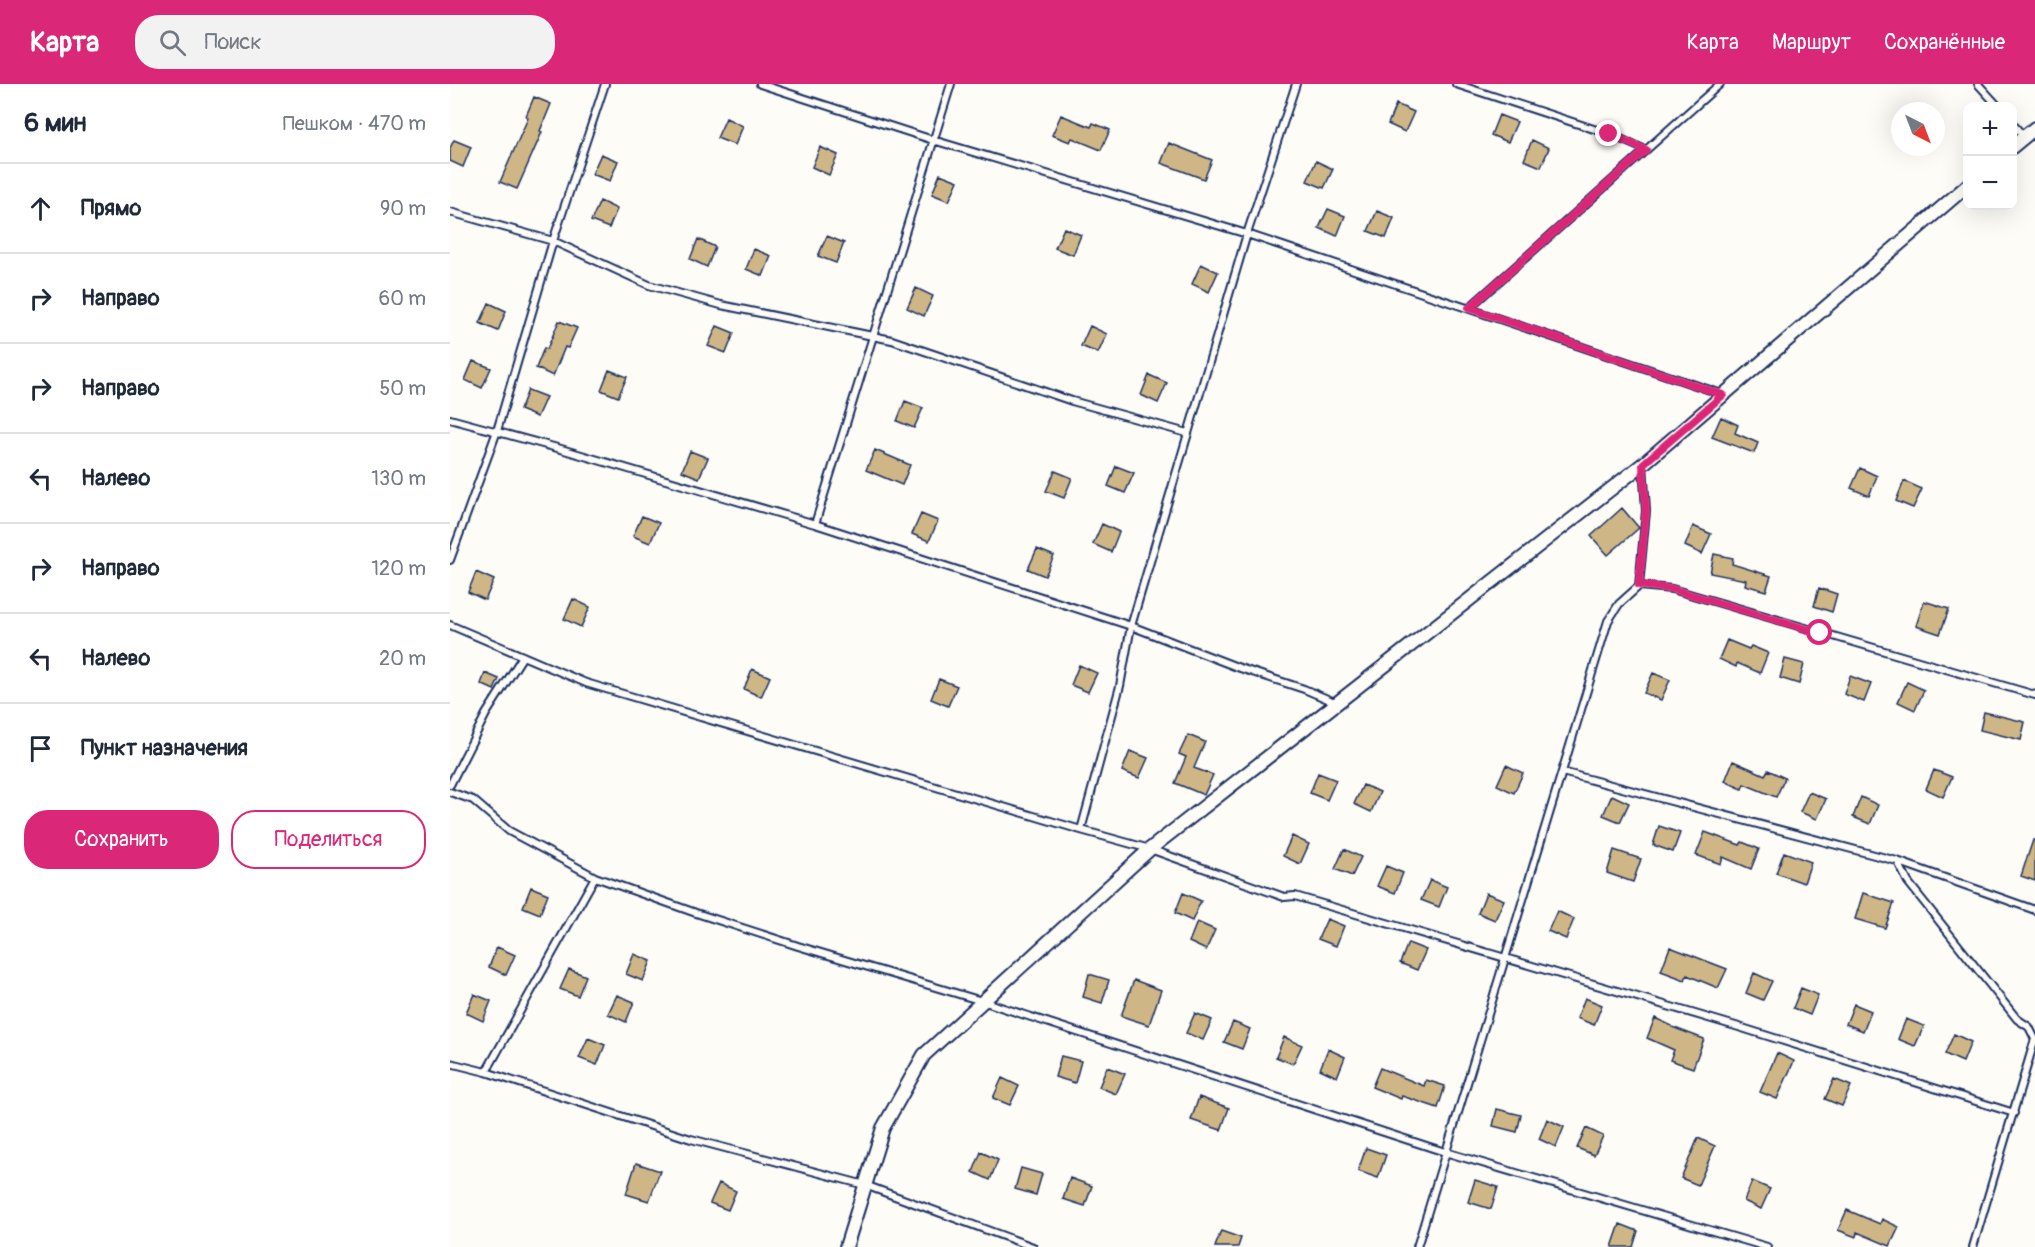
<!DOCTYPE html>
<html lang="ru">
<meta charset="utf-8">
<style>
body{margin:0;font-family:Pangolin,sans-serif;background:#f2f2f3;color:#1f2937}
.controls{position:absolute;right:18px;top:18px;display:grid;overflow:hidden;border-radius:12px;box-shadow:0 6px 24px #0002}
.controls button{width:54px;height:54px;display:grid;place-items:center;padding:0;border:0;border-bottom:2px solid #e0e1e3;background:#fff;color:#1f2937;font:30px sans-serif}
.compass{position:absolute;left:1441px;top:18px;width:54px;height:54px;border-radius:50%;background:#fff;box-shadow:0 6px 24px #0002;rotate:138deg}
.stop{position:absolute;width:18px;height:18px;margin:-14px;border:4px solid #db2777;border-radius:50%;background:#fff}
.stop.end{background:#db2777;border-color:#fff;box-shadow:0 2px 6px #0008}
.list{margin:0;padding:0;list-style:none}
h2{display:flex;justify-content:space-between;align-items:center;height:78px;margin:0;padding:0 24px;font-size:26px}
h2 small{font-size:20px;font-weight:400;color:#747a83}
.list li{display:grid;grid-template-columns:39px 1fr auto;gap:18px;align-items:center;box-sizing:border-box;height:90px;padding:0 24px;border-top:2px solid #e0e1e3}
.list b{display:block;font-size:22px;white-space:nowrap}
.list em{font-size:20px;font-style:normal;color:#747a83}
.actions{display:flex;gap:12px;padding:18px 24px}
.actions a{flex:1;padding:14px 0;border:2px solid #db2777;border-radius:24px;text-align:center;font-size:21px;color:#db2777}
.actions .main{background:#db2777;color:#fff}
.icon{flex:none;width:33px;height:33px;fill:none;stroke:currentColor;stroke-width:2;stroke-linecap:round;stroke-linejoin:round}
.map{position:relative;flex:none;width:1585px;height:1163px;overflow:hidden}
header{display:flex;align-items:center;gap:36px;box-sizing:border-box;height:84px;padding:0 30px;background:#db2777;color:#fff}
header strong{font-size:28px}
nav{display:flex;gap:33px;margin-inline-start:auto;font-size:21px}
.search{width:420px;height:54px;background:#f2f2f3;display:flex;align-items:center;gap:15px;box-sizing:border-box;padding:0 21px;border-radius:24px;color:#747a83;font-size:22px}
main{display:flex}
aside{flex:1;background:#fff}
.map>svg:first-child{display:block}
.building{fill:#ceb686;stroke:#1b2f5e;stroke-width:1.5}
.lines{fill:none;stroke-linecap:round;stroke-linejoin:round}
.lane-casing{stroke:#1b2f5e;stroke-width:10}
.street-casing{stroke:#1b2f5e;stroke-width:16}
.lane{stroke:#fdfcf7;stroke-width:6}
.street{stroke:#fdfcf7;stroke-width:12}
.route{stroke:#db2777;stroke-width:8}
</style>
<header>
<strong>Карта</strong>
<div class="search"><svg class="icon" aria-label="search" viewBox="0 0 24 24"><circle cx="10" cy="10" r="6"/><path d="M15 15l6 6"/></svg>Поиск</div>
<nav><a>Карта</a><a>Маршрут</a><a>Сохранённые</a></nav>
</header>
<main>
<aside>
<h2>6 мин<small>Пешком · 470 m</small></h2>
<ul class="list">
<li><svg class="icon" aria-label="ahead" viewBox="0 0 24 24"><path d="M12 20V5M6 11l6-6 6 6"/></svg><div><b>Прямо</b></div><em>90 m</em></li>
<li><svg class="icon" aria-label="right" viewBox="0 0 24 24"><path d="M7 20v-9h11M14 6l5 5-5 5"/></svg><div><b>Направо</b></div><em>60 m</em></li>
<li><svg class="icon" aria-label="right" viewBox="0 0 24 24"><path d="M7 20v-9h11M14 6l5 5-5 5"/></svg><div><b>Направо</b></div><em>50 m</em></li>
<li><svg class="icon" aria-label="left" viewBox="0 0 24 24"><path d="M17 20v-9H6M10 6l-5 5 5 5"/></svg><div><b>Налево</b></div><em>130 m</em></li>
<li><svg class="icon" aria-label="right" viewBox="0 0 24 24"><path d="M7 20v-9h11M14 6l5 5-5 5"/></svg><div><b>Направо</b></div><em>120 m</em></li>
<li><svg class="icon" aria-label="left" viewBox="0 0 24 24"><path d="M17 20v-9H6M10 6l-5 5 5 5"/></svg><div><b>Налево</b></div><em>20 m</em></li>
<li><svg class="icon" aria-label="arrive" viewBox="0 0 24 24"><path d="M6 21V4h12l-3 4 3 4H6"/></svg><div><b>Пункт назначения</b></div></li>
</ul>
<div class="actions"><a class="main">Сохранить</a><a>Поделиться</a></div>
</aside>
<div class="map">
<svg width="1585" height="1163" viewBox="0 0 1585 1163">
<rect width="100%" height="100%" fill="#fdfcf7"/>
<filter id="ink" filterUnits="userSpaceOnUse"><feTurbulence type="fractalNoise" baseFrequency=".0167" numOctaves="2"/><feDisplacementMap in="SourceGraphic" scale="12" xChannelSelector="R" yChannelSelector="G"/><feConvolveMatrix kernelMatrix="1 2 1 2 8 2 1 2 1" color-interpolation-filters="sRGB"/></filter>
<g filter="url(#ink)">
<path class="building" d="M 84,13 L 101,20 L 90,47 L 92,48 L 67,105 L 50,98 L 78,34 L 76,32 Z
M 946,20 L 964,28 L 955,48 L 938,40 Z
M 611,31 L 641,43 L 643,39 L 660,46 L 651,66 L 622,54 L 620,58 L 602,51 Z
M 1049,31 L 1067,38 L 1058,58 L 1041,51 Z
M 276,34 L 293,42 L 285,61 L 267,54 Z
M 4,56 L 21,63 L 13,83 L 0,77 L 0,64 Z
M 1082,56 L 1099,64 L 1091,83 L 1074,76 Z
M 719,59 L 762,76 L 754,95 L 711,79 Z
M 370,63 L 388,71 L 379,91 L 362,83 Z
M 151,70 L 168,77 L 160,97 L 142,90 Z
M 866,77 L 883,85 L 874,104 L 857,97 Z
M 490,90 L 508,97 L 499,117 L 482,110 Z
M 150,117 L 167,125 L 159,144 L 141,137 Z
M 878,125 L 895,132 L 887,152 L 869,144 Z
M 927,127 L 944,134 L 936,154 L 918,147 Z
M 614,144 L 631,151 L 623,171 L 605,164 Z
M 377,152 L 394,159 L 386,179 L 368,172 Z
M 248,155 L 265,163 L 257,183 L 240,175 Z
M 304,165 L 321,172 L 313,192 L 296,185 Z
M 751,180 L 768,188 L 759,208 L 742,200 Z
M 466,204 L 483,212 L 474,232 L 457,224 Z
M 39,219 L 56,227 L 48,247 L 30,239 Z
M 109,237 L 127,244 L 118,264 L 115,263 L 103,292 L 86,284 L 94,264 L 97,265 Z
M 267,242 L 284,249 L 276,269 L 258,262 Z
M 640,242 L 657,250 L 648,269 L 631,262 Z
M 23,277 L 41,284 L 32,304 L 15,296 Z
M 159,286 L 177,293 L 168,313 L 151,306 Z
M 699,291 L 717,299 L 708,319 L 691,311 Z
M 78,306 L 96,313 L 87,333 L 70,326 Z
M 455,317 L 473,324 L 464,344 L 447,337 Z
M 1271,333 L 1288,341 L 1285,349 L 1308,359 L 1304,369 L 1262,353 Z
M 425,366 L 460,381 L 452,401 L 416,386 Z
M 240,367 L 258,374 L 249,394 L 232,387 Z
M 666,382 L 684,389 L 675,409 L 658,402 Z
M 1410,384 L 1427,392 L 1419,412 L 1401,404 Z
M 605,387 L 622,394 L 614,414 L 596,407 Z
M 1454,397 L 1472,405 L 1463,424 L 1446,417 Z
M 1172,424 L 1189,444 L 1158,471 L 1141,452 Z
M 471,430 L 488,437 L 479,457 L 462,450 Z
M 192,432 L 209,439 L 200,459 L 183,452 Z
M 652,440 L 669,448 L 661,468 L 643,460 Z
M 1243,442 L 1261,450 L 1252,470 L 1235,462 Z
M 587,465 L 604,472 L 595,492 L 578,485 Z
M 1264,470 L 1283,474 L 1282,480 L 1321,492 L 1316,507 L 1295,501 L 1296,496 L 1260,489 Z
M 26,488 L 44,496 L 35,516 L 18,508 Z
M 1369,504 L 1387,510 L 1382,528 L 1364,522 Z
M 123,515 L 140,523 L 131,543 L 114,535 Z
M 1474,517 L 1499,525 L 1490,550 L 1466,542 Z
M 1277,556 L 1299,565 L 1301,562 L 1318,569 L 1310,589 L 1287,579 L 1286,583 L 1269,575 Z
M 1335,575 L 1354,580 L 1349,600 L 1330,594 Z
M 629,581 L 647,589 L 638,608 L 621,601 Z
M 302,585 L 320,593 L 311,613 L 294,605 Z
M 35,589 L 49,595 L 44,606 L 31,600 Z
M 1203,589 L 1220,596 L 1211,616 L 1194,609 Z
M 1400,592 L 1421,600 L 1414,618 L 1394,610 Z
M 489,595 L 507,602 L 498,622 L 481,615 Z
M 1457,598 L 1474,606 L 1465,626 L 1448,618 Z
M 1534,628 L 1575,638 L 1571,656 L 1530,646 Z
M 738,651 L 755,658 L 744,684 L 763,691 L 754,711 L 725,699 L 736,673 L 729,670 Z
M 680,667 L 698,674 L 689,694 L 672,687 Z
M 1283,677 L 1315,691 L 1318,686 L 1335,694 L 1326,713 L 1294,700 L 1292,705 L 1275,697 Z
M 1056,681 L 1073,689 L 1064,709 L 1047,701 Z
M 1484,686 L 1502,693 L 1493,713 L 1476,705 Z
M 868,689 L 886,696 L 877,716 L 860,709 Z
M 913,701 L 930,708 L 921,728 L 904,720 Z
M 1359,708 L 1376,715 L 1367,735 L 1350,728 Z
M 1162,711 L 1179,719 L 1170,738 L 1153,731 Z
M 1411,713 L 1428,721 L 1420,740 L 1403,733 Z
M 1209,742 L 1230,749 L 1223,768 L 1203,761 Z
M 1255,748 L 1290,761 L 1292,758 L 1309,765 L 1301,785 L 1273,773 L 1271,780 L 1246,771 Z
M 842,752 L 859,760 L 850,780 L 833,772 Z
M 1583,756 L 1585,756 L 1585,797 L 1571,792 Z
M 894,765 L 911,773 L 902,792 L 885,785 Z
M 1164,766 L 1191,775 L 1183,798 L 1157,789 Z
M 1334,768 L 1361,778 L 1354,799 L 1326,789 Z
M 936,782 L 953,789 L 945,809 L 927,802 Z
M 980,796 L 997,803 L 989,823 L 971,816 Z
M 81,803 L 98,810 L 90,830 L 73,823 Z
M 733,809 L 751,817 L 742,837 L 725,829 Z
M 1036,809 L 1054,816 L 1045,836 L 1028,829 Z
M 1413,809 L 1444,819 L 1435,844 L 1405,835 Z
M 1107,827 L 1124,835 L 1116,855 L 1098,847 Z
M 877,835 L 894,842 L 886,862 L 868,855 Z
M 747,838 L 765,846 L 756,866 L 739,858 Z
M 958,859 L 976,866 L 967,886 L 950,879 Z
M 47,863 L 65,871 L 56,891 L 39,883 Z
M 1220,863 L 1277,885 L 1268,904 L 1237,891 L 1235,896 L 1211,887 Z
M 184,870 L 201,877 L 193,897 L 176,890 Z
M 119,885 L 136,892 L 128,912 L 110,905 Z
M 1304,889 L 1322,897 L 1313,916 L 1296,909 Z
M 639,890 L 659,896 L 652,919 L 633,913 Z
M 684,896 L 711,906 L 699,941 L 671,932 Z
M 1351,904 L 1368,911 L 1360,931 L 1343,924 Z
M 24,910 L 41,917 L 33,937 L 16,929 Z
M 167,911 L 184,918 L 176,938 L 158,930 Z
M 1135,914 L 1152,921 L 1144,941 L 1127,934 Z
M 1404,920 L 1421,927 L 1413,947 L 1396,940 Z
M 745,929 L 762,936 L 753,956 L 736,949 Z
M 1205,934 L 1222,942 L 1222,943 L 1254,955 L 1243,984 L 1220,976 L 1224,966 L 1197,954 Z
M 1456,935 L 1474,942 L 1465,962 L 1448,955 Z
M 783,938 L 800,945 L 792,965 L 774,958 Z
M 1504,950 L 1521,958 L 1513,978 L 1495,970 Z
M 834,953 L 852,961 L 843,980 L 826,973 Z
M 138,954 L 155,961 L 147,981 L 129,974 Z
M 878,965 L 895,973 L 887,993 L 870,985 Z
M 1327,969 L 1344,977 L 1327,1015 L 1310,1008 Z
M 611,972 L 631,977 L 625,999 L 605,993 Z
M 657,983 L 675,990 L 666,1010 L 649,1003 Z
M 930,984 L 974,1002 L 976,996 L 995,1002 L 988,1024 L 952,1012 L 951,1015 L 922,1003 Z
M 552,994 L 569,1002 L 560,1021 L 543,1014 Z
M 1384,995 L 1401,1002 L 1392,1022 L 1375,1015 Z
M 749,1013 L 779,1024 L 771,1046 L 741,1036 Z
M 1047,1025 L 1071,1031 L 1067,1048 L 1043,1042 Z
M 1097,1035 L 1114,1043 L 1106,1063 L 1089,1055 Z
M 1136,1044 L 1153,1052 L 1144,1071 L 1127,1064 Z
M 1248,1054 L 1265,1062 L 1248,1101 L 1231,1094 Z
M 916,1064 L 936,1071 L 928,1094 L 908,1087 Z
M 531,1068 L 548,1076 L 540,1096 L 523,1088 Z
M 186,1079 L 210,1087 L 199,1117 L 176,1110 Z
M 571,1084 L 592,1090 L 586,1111 L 565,1105 Z
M 620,1094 L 642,1102 L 635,1122 L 613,1115 Z
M 1025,1096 L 1048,1103 L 1041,1125 L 1018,1118 Z
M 1302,1097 L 1320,1105 L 1311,1125 L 1294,1117 Z
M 269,1099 L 286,1107 L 278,1126 L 260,1119 Z
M 1397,1126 L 1430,1140 L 1432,1135 L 1449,1143 L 1440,1162 L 1407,1148 L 1406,1153 L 1388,1146 Z
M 1170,1140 L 1188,1147 L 1183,1163 L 1162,1163 Z
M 771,1147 L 791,1154 L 788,1163 L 765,1163 Z"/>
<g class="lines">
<g class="lane-casing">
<path id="lane" d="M 310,0 L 483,56 L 797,150 L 1272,310
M 1006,0 L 1159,50 L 1196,66
M 1528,0 L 1548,22
M 1562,39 L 1574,53
M 0,128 L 103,157 L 199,201 L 271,221 L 442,256 L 622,317 L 737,349
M 1019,224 L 1270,0
M 0,335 L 111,365 L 365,440 L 681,542 L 787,583 L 854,605 L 887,619
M 365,440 L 501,0
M 0,476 L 47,347 L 103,157 L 155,0
M 1189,502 L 1222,505 L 1585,611
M 0,541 L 136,599 L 631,746 L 700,765 L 834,813 L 845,812 L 1289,943 L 1564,1029
M 1112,688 L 1447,777 L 1585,826
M 0,701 L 36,630 L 73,572
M 0,708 L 23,716 L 59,747 L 145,793 L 246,829 L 348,862 L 532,917 L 995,1068 L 1317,1163
M 631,746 L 670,602 L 681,542 L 797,150 L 846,0
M 1448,778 L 1458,798 L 1567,935 L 1579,943 L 1585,955
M 0,979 L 36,988 L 241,1055 L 415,1101 L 583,1163
M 36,988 L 145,793
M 967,1163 L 1158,537 L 1169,520 L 1189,502 L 1196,427 L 1193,380
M 1523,1163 L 1585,955"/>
</g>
<g class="street-casing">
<path id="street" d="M 1562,63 L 1585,44
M 396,1163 L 433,1044 L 474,971 L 700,765 L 1193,380 L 1518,101"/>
</g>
<use href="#lane" class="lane"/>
<use href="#street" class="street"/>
</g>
</g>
<g class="lines" filter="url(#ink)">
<path class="route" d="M 1159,50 L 1196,66 L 1019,224 L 1273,311 L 1193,380 L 1196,427 L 1189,501 L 1222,505 L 1370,549"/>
</g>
</svg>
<div class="controls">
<button>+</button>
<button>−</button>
</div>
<svg class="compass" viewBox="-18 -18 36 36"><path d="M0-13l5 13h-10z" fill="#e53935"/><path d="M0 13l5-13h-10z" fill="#747a83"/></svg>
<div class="stop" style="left:1370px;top:549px"></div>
<div class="stop end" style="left:1159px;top:50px"></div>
</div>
</main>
